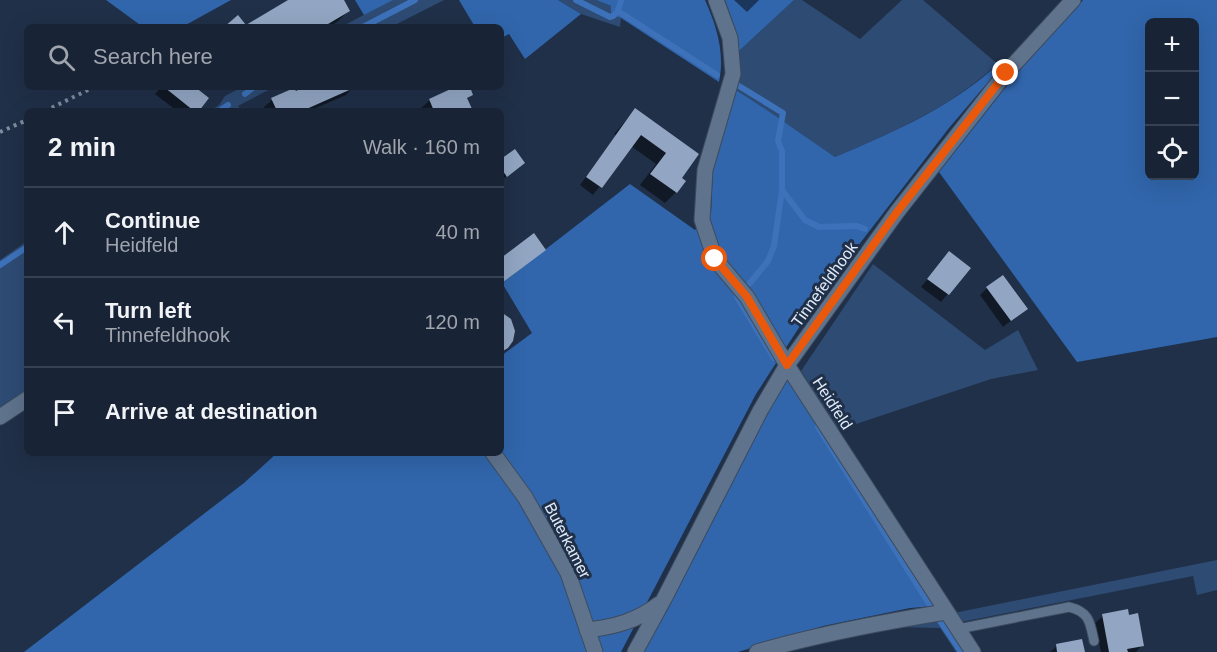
<!DOCTYPE html>
<meta charset="utf-8">
<style>
body{margin:0;font-family:Arial,sans-serif;background:#253042;color:#f1f3f6}
.controls{position:absolute;right:18px;top:18px;display:grid;overflow:hidden;border-radius:9px;box-shadow:0 6px 24px #0002}
.controls button{width:54px;height:54px;display:grid;place-items:center;padding:0;border:0;border-bottom:2px solid #364151;background:#182436;color:#f1f3f6;font:30px sans-serif}
.stop{position:absolute;width:18px;height:18px;margin:-14px;border:4px solid #ea580c;border-radius:50%;background:#fff}
.stop.end{background:#ea580c;border-color:#fff;box-shadow:0 2px 6px #0008}
.list{margin:0;padding:0;list-style:none}
h2{display:flex;justify-content:space-between;align-items:center;height:78px;margin:0;padding:0 24px;font-size:26px}
h2 small{font-size:20px;font-weight:400;color:#9fa4ad}
.list li{display:grid;grid-template-columns:39px 1fr auto;gap:18px;align-items:center;box-sizing:border-box;height:90px;padding:0 24px;border-top:2px solid #364151}
.list b{display:block;font-size:22px;white-space:nowrap}
.list p{margin:0;font-size:20px;white-space:nowrap;color:#9fa4ad}
.list em{font-size:20px;font-style:normal;color:#9fa4ad}
.icon{flex:none;width:33px;height:33px;fill:none;stroke:currentColor;stroke-width:2;stroke-linecap:round;stroke-linejoin:round}
.map{position:relative;flex:none;width:1217px;height:652px;overflow:hidden}
.search{position:absolute;background:#182436;box-shadow:0 6px 24px #0002;left:24px;top:24px;width:480px;height:66px;display:flex;align-items:center;gap:15px;box-sizing:border-box;padding:0 21px;border-radius:9px;color:#9fa4ad;font-size:22px}
.panel{position:absolute;background:#182436;box-shadow:0 6px 24px #0002;left:24px;top:108px;width:480px;height:348px;border-radius:9px}
.map>svg:first-child{display:block}
.green{fill:#2e4b74}
.forest{fill:#3166ac;fill-rule:evenodd}
.shadow{fill:#0007}
.lines{fill:none;stroke-linecap:round;stroke-linejoin:round}
.stream{stroke:#3d72ba;stroke-width:6}
.building{fill:#92a6c3}
.service-casing{stroke:#3c4b5e;stroke-width:11}
.minor-casing{stroke:#3c4b5e;stroke-width:17}
.path{stroke:#7f8da0;stroke-width:4;stroke-dasharray:3 4.5;stroke-linecap:butt}
.service{stroke:#5f738d;stroke-width:9}
.minor{stroke:#5f738d;stroke-width:15}
.route{stroke:#ea580c;stroke-width:8}
.labels{text-anchor:middle;stroke-width:6;stroke-linejoin:round;paint-order:stroke}
.street-label{font-size:16px;fill:#e1ecfb;stroke:#203048}
</style>
<div class="map">
<svg width="1217" height="652" viewBox="0 0 1217 652">
<rect width="100%" height="100%" fill="#203048"/>
<path class="green" d="M 392,0 L 444,0 L 391,27 L 341,27 Z
M 558,0 L 596,0 L 611,6 L 612,14 L 621,18 L 620,27 L 581,14 Z
M 794,0 L 802,0 L 860,39 L 902,0 L 923,0 L 994,61 L 995,66 C 949,108 892,133 835,157 C 801,135 770,111 736,90 L 740,71 L 739,51 Z
M 242,87 L 274,87 L 238,106 L 242,111 L 210,111 L 219,105 L 225,96 Z
M 27,241 L 27,390 L 0,407 L 0,260 Z
M 873,264 L 985,350 L 1018,330 L 1038,370 L 991,379 L 838,430 L 801,371 Z
M 1217,560 L 1217,590 L 1197,595 L 1193,576 L 961,622 L 954,613 Z
M 934,618 L 945,620 L 967,652 L 956,652 L 940,628 L 894,627 Z"/>
<path class="forest" d="M 106,0 L 231,0 L 182,27 L 143,27 Z
M 355,0 L 393,0 L 364,15 Z
M 459,0 L 558,0 L 581,14 L 525,59 L 509,34 L 501,38 L 501,27 L 475,27 Z
M 596,0 L 705,0 C 717,27 725,53 719,82 L 621,18 L 611,14 L 611,6 Z
M 725,0 L 794,0 L 739,51 L 737,34 Z
M 1083,0 L 1217,0 L 1217,337 L 1077,362 L 939,172 L 1016,74 ZM 1150,22 L 1194,22 L 1194,176 L 1150,176 Z
M 994,61 L 1001,67 L 949,128 L 820,295 L 756,394 L 621,652 L 24,652 L 244,483 L 277,453 L 501,453 L 501,356 L 532,333 L 502,283 L 630,184 L 695,230 L 711,213 L 713,168 L 723,126 L 736,90 C 770,111 802,135 835,157 C 892,133 949,108 995,67 Z
M 790,379 L 934,606 L 910,608 L 823,626 L 738,652 L 643,652 L 668,609 L 785,380 Z"/>
<path class="shadow" d="M 291,0 L 342,0 L 349,10 L 337,22 L 328,27 L 246,27 Z
M 734,0 L 759,0 L 747,12 Z
M 161,87 L 193,87 L 198,111 L 177,111 L 155,94 Z
M 307,87 L 353,87 L 346,95 L 309,111 L 266,111 L 264,107 L 272,100 Z
M 459,87 L 468,87 L 471,94 L 466,100 L 471,111 L 418,111 L 430,100 Z
M 635,110 L 697,154 L 680,178 L 676,192 L 665,203 L 640,185 L 656,164 L 631,146 L 593,195 L 580,185 L 616,135 L 614,134 Z
M 501,160 L 520,167 L 503,179 L 501,176 Z
M 533,235 L 544,250 L 501,284 L 501,260 Z
M 949,253 L 969,268 L 941,302 L 921,287 Z
M 987,288 L 1026,309 L 1003,327 L 980,295 Z
M 1103,616 L 1142,645 L 1136,652 L 1101,652 L 1095,623 Z
M 1057,646 L 1083,652 L 1050,652 Z"/>
<g class="lines">
<path class="stream" d="M 576,0 L 610,17 C 618,15 619,8 621,0
M 618,11 L 717,75
M 363,27 L 415,0
M 739,86 L 783,113 L 778,141 L 782,151 L 782,190 L 774,246 L 768,261 L 750,283
M 245,94 L 254,87
M 219,111 L 228,105
M 782,190 L 805,220 L 819,227 L 857,226 L 865,229
M 0,265 L 27,247
M 737,297 L 774,358
M 818,427 L 931,607
M 938,618 L 961,652"/>
</g>
<path class="building" d="M 288,0 L 344,0 L 350,11 L 323,27 L 224,27 L 238,15 L 246,25 Z
M 164,87 L 195,87 L 209,98 L 199,111 L 194,111 Z
M 304,87 L 356,87 L 302,111 L 277,111 L 271,98 L 294,88 L 296,91 Z
M 455,87 L 470,87 L 473,95 L 467,98 L 473,111 L 434,111 L 429,99 Z
M 635,108 L 699,154 L 682,178 L 686,181 L 677,193 L 650,174 L 666,153 L 641,135 L 602,188 L 586,177 Z
M 515,149 L 525,163 L 507,177 L 501,168 L 501,159 Z
M 534,233 L 546,250 L 502,283 L 501,258 Z
M 949,251 L 971,268 L 949,295 L 927,279 Z
M 1003,275 L 1028,309 L 1011,321 L 986,287 Z
M 501,312 L 511,319 L 515,331 L 513,341 L 508,348 L 501,352 Z
M 1128,609 L 1129,615 L 1138,613 L 1144,646 L 1127,649 L 1128,652 L 1109,652 L 1102,614 Z
M 1082,639 L 1085,652 L 1057,652 L 1056,644 Z"/>
<g class="lines">
<g class="service-casing">
<path id="service" d="M 958,629 L 1069,607 C 1090,612 1090,623 1094,641"/>
</g>
<g class="minor-casing">
<path id="minor" d="M 716,0 L 730,38 L 733,74 L 705,170 L 702,220 L 715,259 L 747,297 L 787,365 L 973,652
M 0,417 L 27,399
M 493,453 L 525,497 L 568,573 L 595,652
M 587,630 C 614,627 637,621 659,604
M 635,652 L 664,599 L 760,411 L 787,365 L 897,212 L 1006,73 L 1073,0
M 757,652 C 819,634 883,622 946,612"/>
</g>
<path class="path" d="M 45,111 L 94,87
M 0,132 L 27,120"/>
<use href="#service" class="service"/>
<use href="#minor" class="minor"/>
</g>
<g class="lines">
<path class="route" d="M 715,259 L 747,297 L 787,365 L 897,212 L 1006,73"/>
</g>
<g class="labels">
<g class="street-label">
<text transform="translate(824 284) rotate(-54)" y="6">Tinnefeldhook</text>
<text transform="translate(833 403) rotate(57)" y="6">Heidfeld</text>
<text transform="translate(568 540) rotate(63)" y="6">Buterkamer</text>
</g>
</g>
</svg>
<div class="controls">
<button>+</button>
<button>−</button>
<button><svg class="icon" aria-label="locate" viewBox="0 0 24 24"><circle cx="12" cy="12" r="6"/><path d="M12 2v4M12 18v4M2 12h4M18 12h4"/></svg></button>
</div>
<div class="stop" style="left:715px;top:259px"></div>
<div class="stop end" style="left:1006px;top:73px"></div>
<div class="search"><svg class="icon" aria-label="search" viewBox="0 0 24 24"><circle cx="10" cy="10" r="6"/><path d="M15 15l6 6"/></svg>Search here</div>
<section class="panel">
<h2>2 min<small>Walk · 160 m</small></h2>
<ul class="list">
<li><svg class="icon" aria-label="ahead" viewBox="0 0 24 24"><path d="M12 20V5M6 11l6-6 6 6"/></svg><div><b>Continue</b><p>Heidfeld</p></div><em>40 m</em></li>
<li><svg class="icon" aria-label="left" viewBox="0 0 24 24"><path d="M17 20v-9H6M10 6l-5 5 5 5"/></svg><div><b>Turn left</b><p>Tinnefeldhook</p></div><em>120 m</em></li>
<li><svg class="icon" aria-label="arrive" viewBox="0 0 24 24"><path d="M6 21V4h12l-3 4 3 4H6"/></svg><div><b>Arrive at destination</b></div></li>
</ul>
</section>
</div>
